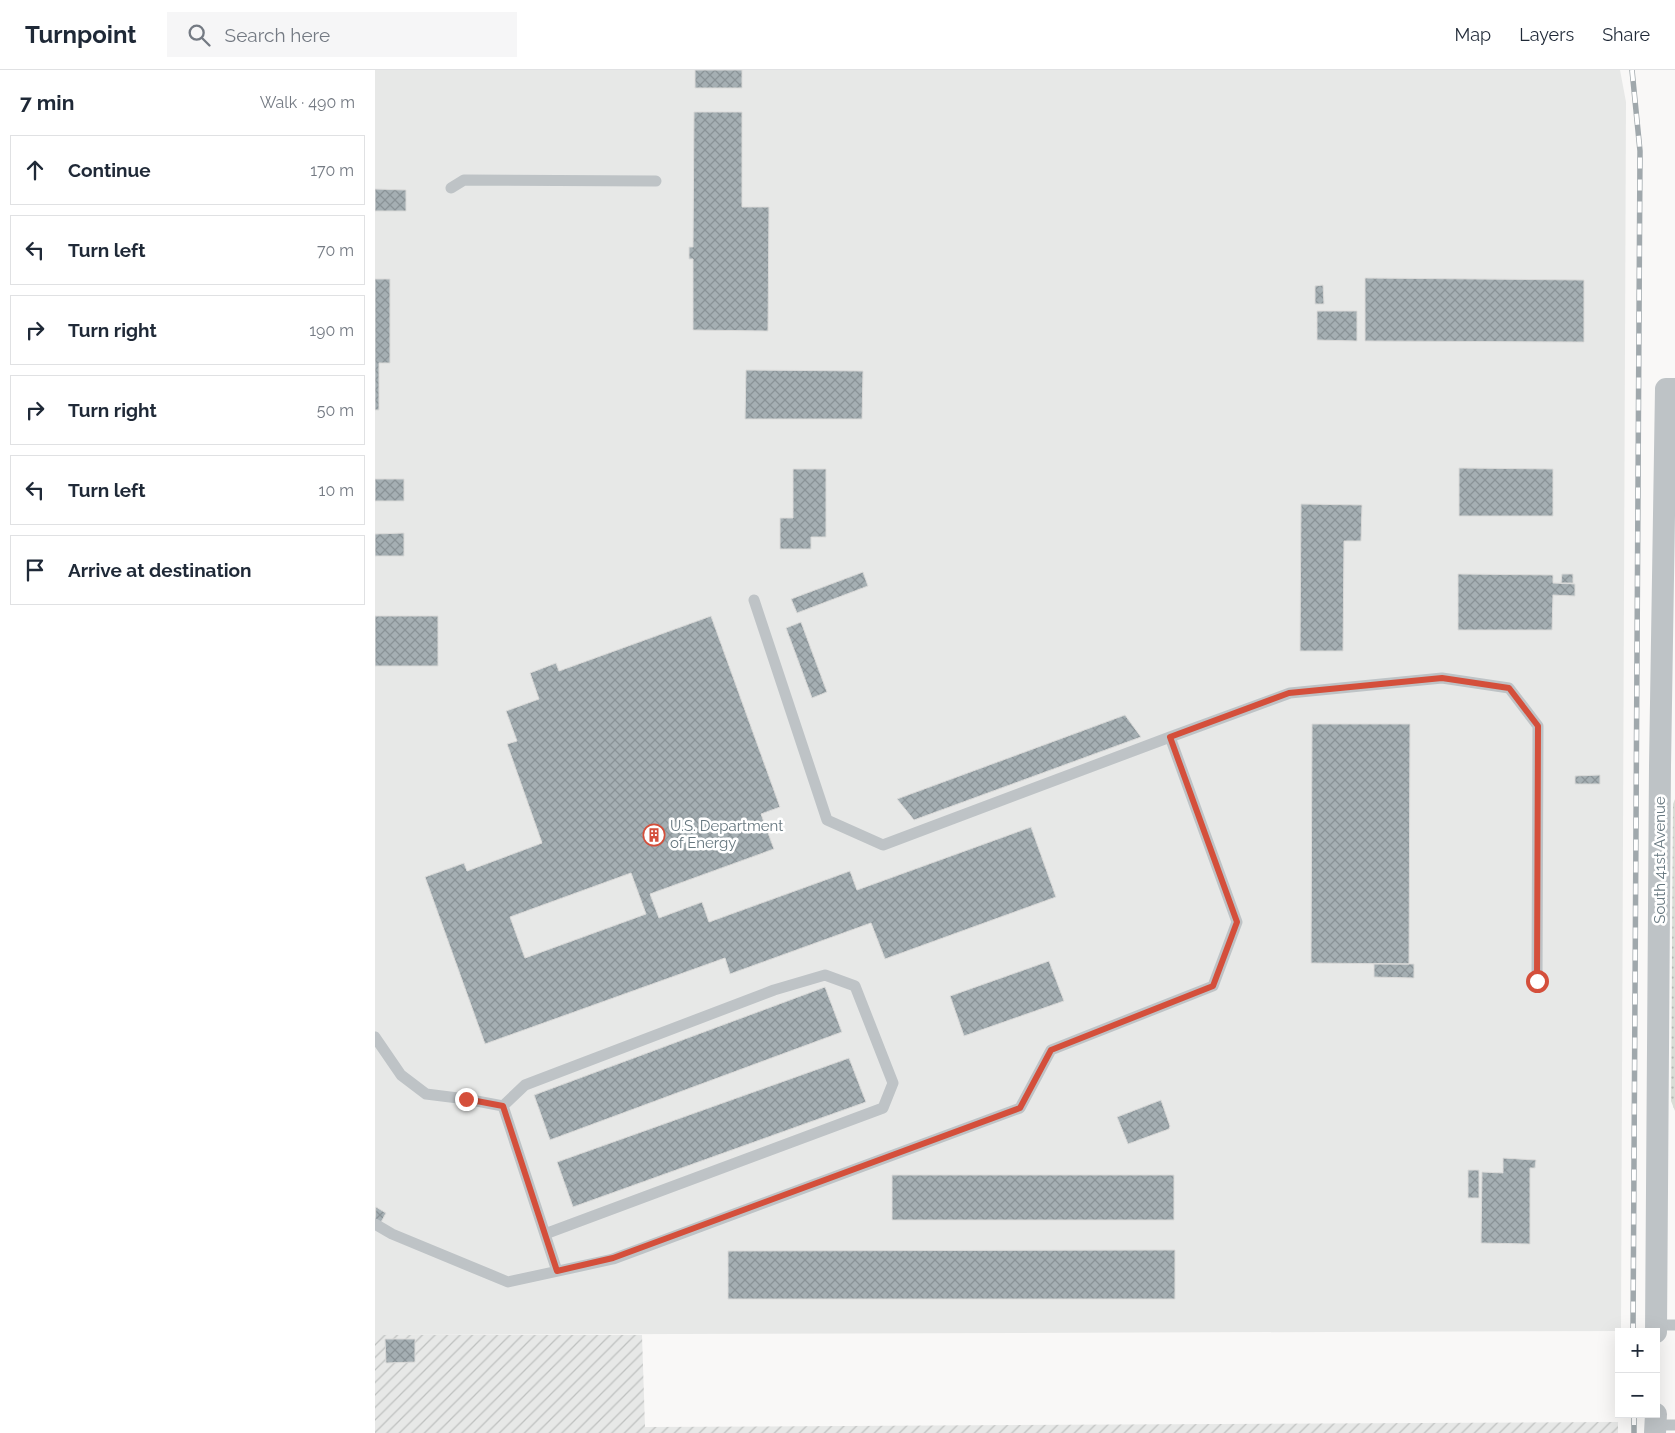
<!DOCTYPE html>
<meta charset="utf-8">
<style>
body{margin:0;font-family:Raleway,sans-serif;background:#f6f6f7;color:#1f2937}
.controls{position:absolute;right:15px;bottom:15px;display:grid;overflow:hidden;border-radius:0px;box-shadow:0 5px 20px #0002}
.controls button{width:45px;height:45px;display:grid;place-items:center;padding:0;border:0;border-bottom:1px solid #e0e1e3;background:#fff;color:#1f2937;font:25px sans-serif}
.stop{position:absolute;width:15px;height:15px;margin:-11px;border:4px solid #d44f3b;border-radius:50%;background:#fff}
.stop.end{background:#d44f3b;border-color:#fff;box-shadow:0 1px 5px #0008}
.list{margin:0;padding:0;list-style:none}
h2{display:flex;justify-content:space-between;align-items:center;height:65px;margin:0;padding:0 20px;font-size:21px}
h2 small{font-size:16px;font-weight:400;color:#747a83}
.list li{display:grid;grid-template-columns:32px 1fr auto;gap:15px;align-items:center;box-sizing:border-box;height:70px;margin:0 10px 10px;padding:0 10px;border:1px solid #e0e1e3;border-radius:0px}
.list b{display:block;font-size:19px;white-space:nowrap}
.list em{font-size:16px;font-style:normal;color:#747a83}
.icon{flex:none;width:28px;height:28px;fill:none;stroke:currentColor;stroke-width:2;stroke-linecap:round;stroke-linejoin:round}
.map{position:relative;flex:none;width:1300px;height:1363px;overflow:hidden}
header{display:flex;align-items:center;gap:30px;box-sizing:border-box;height:70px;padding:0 25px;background:#fff;border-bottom:1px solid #e0e1e3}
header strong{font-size:24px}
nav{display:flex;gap:28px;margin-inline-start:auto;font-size:18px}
.search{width:350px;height:45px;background:#f6f6f7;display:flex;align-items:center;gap:12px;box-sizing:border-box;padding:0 18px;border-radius:0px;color:#747a83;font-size:19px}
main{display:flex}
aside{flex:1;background:#fff}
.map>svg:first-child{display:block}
.built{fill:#e7e8e7}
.industrial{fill:url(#industrial-furrows)}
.park{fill:url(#park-dots)}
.building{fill:url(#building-cross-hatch);stroke:#dadad9;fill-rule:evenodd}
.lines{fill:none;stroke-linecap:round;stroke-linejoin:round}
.service{stroke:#bec3c6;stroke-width:11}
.minor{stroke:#bec3c6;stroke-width:22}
.rail-casing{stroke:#a0a8ac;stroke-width:5.5}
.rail{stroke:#fff;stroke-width:4;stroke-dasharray:11;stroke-linecap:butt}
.route{stroke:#d44f3b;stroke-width:6}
.labels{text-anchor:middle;stroke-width:5;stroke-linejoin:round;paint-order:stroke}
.poi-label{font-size:15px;fill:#66777f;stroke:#fff;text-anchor:start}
.street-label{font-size:15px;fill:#66777f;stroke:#fff}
</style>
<header>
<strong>Turnpoint</strong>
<div class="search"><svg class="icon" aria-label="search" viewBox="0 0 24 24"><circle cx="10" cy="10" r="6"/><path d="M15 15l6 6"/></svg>Search here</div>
<nav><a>Map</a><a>Layers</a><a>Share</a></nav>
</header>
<main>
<aside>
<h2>7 min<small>Walk · 490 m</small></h2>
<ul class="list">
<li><svg class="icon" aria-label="ahead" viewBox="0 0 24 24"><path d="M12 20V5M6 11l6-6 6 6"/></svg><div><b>Continue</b></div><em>170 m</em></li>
<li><svg class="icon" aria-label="left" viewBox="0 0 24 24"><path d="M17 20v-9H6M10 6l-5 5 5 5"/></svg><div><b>Turn left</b></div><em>70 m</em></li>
<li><svg class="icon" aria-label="right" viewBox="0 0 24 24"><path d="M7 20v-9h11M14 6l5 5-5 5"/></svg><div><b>Turn right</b></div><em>190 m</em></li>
<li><svg class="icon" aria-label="right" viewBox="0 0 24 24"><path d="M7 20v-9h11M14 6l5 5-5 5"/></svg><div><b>Turn right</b></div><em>50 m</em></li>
<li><svg class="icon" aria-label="left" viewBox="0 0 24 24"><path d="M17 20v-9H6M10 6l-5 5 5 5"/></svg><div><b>Turn left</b></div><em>10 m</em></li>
<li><svg class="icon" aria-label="arrive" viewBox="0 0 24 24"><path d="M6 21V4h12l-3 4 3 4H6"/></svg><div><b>Arrive at destination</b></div></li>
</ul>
</aside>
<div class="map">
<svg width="1300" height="1363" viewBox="0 0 1300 1363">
<defs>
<pattern id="industrial-furrows" width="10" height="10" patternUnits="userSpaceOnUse" patternTransform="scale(1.25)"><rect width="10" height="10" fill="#e7e8e7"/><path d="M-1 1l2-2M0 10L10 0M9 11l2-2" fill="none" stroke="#bfc1c0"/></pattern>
<pattern id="park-dots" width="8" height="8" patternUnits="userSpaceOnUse" patternTransform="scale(1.25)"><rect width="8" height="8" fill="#d9ddd6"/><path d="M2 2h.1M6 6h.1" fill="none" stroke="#b4b8b3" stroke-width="1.8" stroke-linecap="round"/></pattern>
<pattern id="building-cross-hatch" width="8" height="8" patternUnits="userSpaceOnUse" patternTransform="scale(1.25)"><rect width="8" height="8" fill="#a5afb3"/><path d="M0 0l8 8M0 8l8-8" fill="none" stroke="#8a9397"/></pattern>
</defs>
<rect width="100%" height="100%" fill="#f9f8f7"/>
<path class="built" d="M 0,0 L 1245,0 L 1251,32 L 1246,1261 L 0,1265 Z"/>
<path class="industrial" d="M 0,1265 L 267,1265 L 270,1357 L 1243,1352 L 1243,1363 L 0,1363 Z"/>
<path class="park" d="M 1300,729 L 1300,1041 L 1296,1031 L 1298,734 Z"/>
<path class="building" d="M 320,0 L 367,0 L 367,18 L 320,18 Z
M 319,42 L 367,42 L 367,137 L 394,137 L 393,261 L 318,260 L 318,189 L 314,189 L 314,177 L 318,177 Z
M 0,119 L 31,120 L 31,141 L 0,141 Z
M 990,208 L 1209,210 L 1209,272 L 990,271 Z
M 0,209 L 15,209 L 15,293 L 4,293 L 4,340 L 0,340 Z
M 948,215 L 949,234 L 940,234 L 940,216 Z
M 942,241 L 982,241 L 982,271 L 942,270 Z
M 371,300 L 488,301 L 487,349 L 370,349 Z
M 1084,398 L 1178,399 L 1178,446 L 1084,446 Z
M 418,399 L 451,399 L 451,467 L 436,467 L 436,479 L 405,479 L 405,448 L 418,448 Z
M 0,409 L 29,409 L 29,431 L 0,431 Z
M 926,434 L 987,435 L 986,471 L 969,471 L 968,581 L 925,581 Z
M 29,463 L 29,486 L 0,486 L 0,464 Z
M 488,502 L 493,516 L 422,543 L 416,529 Z
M 1083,504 L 1178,505 L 1178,513 L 1200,514 L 1200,526 L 1178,525 L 1177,560 L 1083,560 Z
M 1187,504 L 1198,504 L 1198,513 L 1186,513 Z
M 0,546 L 63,546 L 63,596 L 0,596 Z
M 336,546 L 405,737 L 386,744 L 399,779 L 275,824 L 284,848 L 327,832 L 334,852 L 475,801 L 482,820 L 656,757 L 681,827 L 510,889 L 496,853 L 355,904 L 350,888 L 110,974 L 50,807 L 89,793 L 92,801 L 167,773 L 132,674 L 142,671 L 131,641 L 164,629 L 155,603 L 181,593 L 184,601 ZM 256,803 L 271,844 L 150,888 L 135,847 Z
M 426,552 L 452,622 L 437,628 L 411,558 Z
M 750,645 L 766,667 L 539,750 L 522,729 Z
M 937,654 L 1035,654 L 1034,894 L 936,893 Z
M 1225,705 L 1225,714 L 1200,714 L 1200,706 Z
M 674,891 L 689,931 L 589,966 L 575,926 Z
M 999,894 L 1039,894 L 1039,908 L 999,907 Z
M 450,917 L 467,962 L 175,1070 L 159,1025 Z
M 474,988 L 491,1032 L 198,1137 L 182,1092 Z
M 786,1030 L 795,1056 L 794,1059 L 753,1074 L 742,1047 Z
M 1128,1088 L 1161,1090 L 1160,1098 L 1155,1098 L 1155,1174 L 1106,1173 L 1107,1102 L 1128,1103 Z
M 1093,1100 L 1104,1100 L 1104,1128 L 1093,1128 Z
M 517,1105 L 799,1105 L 799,1150 L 517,1150 Z
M 1,1137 L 11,1143 L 5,1154 L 0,1151 Z
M 800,1180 L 800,1229 L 353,1229 L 353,1181 Z
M 10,1269 L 40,1269 L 40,1292 L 11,1293 Z"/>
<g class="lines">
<path class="service" d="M 76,118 L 89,110 L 281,111
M 795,667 L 915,623 L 1067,608 L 1134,618 L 1163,656 L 1162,911
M 0,967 L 26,1005 L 51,1024 L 91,1029 L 128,1036 L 182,1201
M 128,1036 L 150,1015 L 399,920 L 450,905 L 480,916 L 518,1013 L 508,1038 L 170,1164
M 0,1154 L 17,1164 L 133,1212 L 238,1189 L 645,1038 L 676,980 L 838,916 L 862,852 L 795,667 L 508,775 L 452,750 L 379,530
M 1281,1255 L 1300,1255
M 1281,1355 L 1300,1355"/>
<path class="minor" d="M 1281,1262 L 1285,696 L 1291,319 L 1300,319
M 1280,1363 L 1281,1344"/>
<g class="rail-casing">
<path id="rail" d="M 1257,0 L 1265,81 L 1258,1262
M 1259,1344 L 1259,1363"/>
</g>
<use href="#rail" class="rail"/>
</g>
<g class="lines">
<path class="route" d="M 91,1029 L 128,1036 L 182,1201 L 238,1188 L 645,1038 L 676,980 L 838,916 L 862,852 L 795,667 L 914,623 L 1067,608 L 1134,618 L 1163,656 L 1162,911"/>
</g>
<defs>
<g id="building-ring" transform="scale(1.125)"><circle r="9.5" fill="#fff" stroke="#d44f3b" stroke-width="1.5"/><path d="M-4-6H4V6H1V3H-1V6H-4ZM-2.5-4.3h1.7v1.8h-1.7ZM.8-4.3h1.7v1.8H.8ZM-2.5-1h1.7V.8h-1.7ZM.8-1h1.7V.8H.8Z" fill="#d44f3b"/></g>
</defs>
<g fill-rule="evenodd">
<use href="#building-ring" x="279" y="765"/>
</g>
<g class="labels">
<g class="poi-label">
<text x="295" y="761">U.S. Department<tspan x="295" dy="17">of Energy</tspan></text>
</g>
<g class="street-label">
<text transform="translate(1285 790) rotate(-90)" y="5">South 41st Avenue</text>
</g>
</g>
</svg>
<div class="controls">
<button>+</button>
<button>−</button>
</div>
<div class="stop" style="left:1162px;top:911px"></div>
<div class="stop end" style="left:91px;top:1029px"></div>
</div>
</main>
